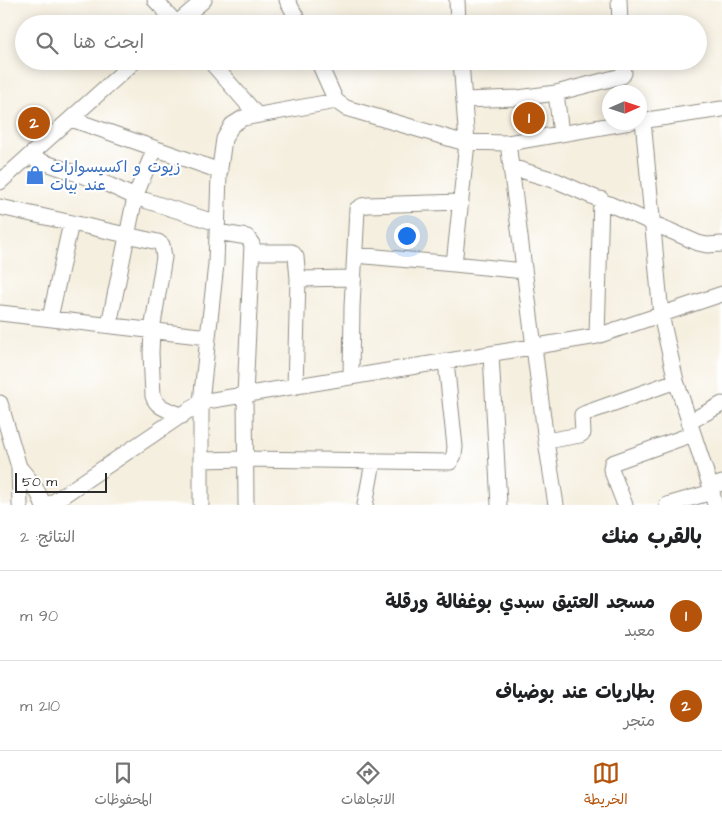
<!DOCTYPE html>
<html lang="ar">
<meta charset="utf-8">
<style>
body{margin:0;font-family:"Architects Daughter","Playpen Sans Arabic",sans-serif;background:#f2f2f2;color:#202124;direction:rtl}
.compass{position:absolute;left:602px;top:85px;width:45px;height:45px;border-radius:50%;background:#fff;box-shadow:0 2px 12px #0003;rotate:87deg}
.scale{position:absolute;left:15px;bottom:12px;width:92px;box-sizing:border-box;padding-left:5px;border:2px solid #2b2b2b;border-top:0;font-size:14px;line-height:18px;white-space:nowrap;color:#2b2b2b;-webkit-text-stroke:4px #fff;paint-order:stroke}
.you{position:absolute;left:406px;top:235px;width:18px;height:18px;margin:-12px;border:4px solid #fff;border-radius:50%;background:#1a73e8;box-shadow:0 0 0 8px #1a73e833}
.badge{display:grid;place-items:center;width:32px;height:32px;border-radius:50%;background:#b45309;color:#fff;font-size:16px;font-weight:700}
.pin{position:absolute;translate:-50% -50%;border:2px solid #fff;box-shadow:0 1px 5px #0006}
.list{margin:0;padding:0;list-style:none}
h2{display:flex;justify-content:space-between;align-items:center;height:65px;margin:0;padding:0 20px;font-size:21px}
h2 small{font-size:16px;font-weight:400;color:#757577}
.list li{display:grid;grid-template-columns:32px 1fr auto;gap:15px;align-items:center;box-sizing:border-box;height:90px;padding:0 20px;border-top:1px solid #e0e0e0}
.list b{display:block;font-size:19px;white-space:nowrap}
.list p{margin:0;font-size:16px;white-space:nowrap;color:#757577}
.list em{font-size:16px;font-style:normal;color:#757577}
.icon{flex:none;width:28px;height:28px;fill:none;stroke:currentColor;stroke-width:2;stroke-linecap:round;stroke-linejoin:round}
.map{position:relative;flex:none;width:722px;height:505px;overflow:hidden;direction:ltr}
.search{position:absolute;background:#fff;box-shadow:0 2px 12px #0003;left:15px;right:15px;top:15px;height:55px;display:flex;align-items:center;gap:12px;box-sizing:border-box;padding:0 18px;border-radius:28px;color:#757577;font-size:19px}
.sheet{height:245px;background:#fff}
nav{display:flex;justify-content:space-around;align-items:center;box-sizing:border-box;height:70px;border-top:1px solid #e0e0e0;background:#fff;font-size:14px;color:#757577}
nav a{display:grid;justify-items:center;gap:2px}
nav .on{color:#b45309}
.map>svg:first-child{display:block}
.lines{fill:none;stroke-linecap:round;stroke-linejoin:round}
.minor-casing{stroke:#908d85;stroke-width:17}
.minor{stroke:#fff;stroke-width:15}
.labels{text-anchor:middle;stroke-width:4.5;stroke-linejoin:round;paint-order:stroke}
.shop-label{font-size:16px;fill:#366cbe;stroke:#fff;text-anchor:start}
</style>
<div class="map">
<svg width="722" height="505" viewBox="0 0 722 505">
<rect width="100%" height="100%" fill="#fff"/>
<filter id="ink" filterUnits="userSpaceOnUse"><feTurbulence type="fractalNoise" baseFrequency=".02" numOctaves="2"/><feDisplacementMap in="SourceGraphic" scale="10" xChannelSelector="R" yChannelSelector="G"/><feConvolveMatrix kernelMatrix="1 2 1 2 8 2 1 2 1" color-interpolation-filters="sRGB"/></filter>
<filter id="wash" filterUnits="userSpaceOnUse"><feTurbulence type="fractalNoise" baseFrequency=".0096" numOctaves="4" result="noise"/><feDisplacementMap in="SourceGraphic" scale="20" xChannelSelector="R" yChannelSelector="G"/><feGaussianBlur stdDeviation="1.12" result="paint"/><feColorMatrix in="noise" values="0 0 0 0 0 0 0 0 0 0 0 0 0 0 0 0 0 1.4 0 .05"/><feComposite in="paint" operator="in"/></filter>
<g filter="url(#wash)">
<rect width="100%" height="100%" fill="#f5efdf"/>
</g>
<g filter="url(#ink)">
<g class="lines">
<g class="minor-casing">
<path id="minor" d="M 155,0 L 177,24
M 287,0 L 300,24
M 457,0 L 458,24
M 619,0 L 620,24
M 176,24 L 204,0
M 210,61 L 257,115
M 318,61 L 336,101 L 346,108 L 462,142 L 508,143 L 546,441 L 556,505
M 461,61 L 467,143 L 454,264 L 524,271
M 556,93 L 622,76 L 624,73 L 623,61
M 464,100 L 518,98 L 556,93 L 561,134
M 336,101 L 243,118 L 232,125 L 224,139 L 219,175 L 216,264 L 201,402 L 597,336 L 722,294
M 71,119 L 220,171
M 643,120 L 661,315 L 676,381 L 710,485 L 715,505
M 640,121 L 722,109
M 508,143 L 630,122
M 29,157 L 109,185 L 135,197 L 155,148
M 511,167 L 557,181 L 698,243 L 707,245 L 722,244
M 0,182 L 135,61
M 0,207 L 158,242 L 162,245 L 164,257 L 152,330 L 151,353 L 153,396 C 157,409 171,410 182,416
M 217,232 L 247,237 L 252,244 L 245,395 L 246,505
M 252,252 L 292,252 L 296,257 L 298,279 L 295,387
M 355,255 L 454,264
M 298,279 L 354,278
M 0,313 L 208,337
M 50,318 L 71,223
M 109,325 L 135,197 L 217,223
M 597,336 L 601,199
M 491,354 L 499,505
M 351,377 L 352,307 L 357,209 L 362,206 L 368,205 L 461,202
M 0,403 L 19,467 L 20,505
M 689,422 L 722,404
M 546,441 L 580,435 L 583,433 L 582,415 L 586,413 L 676,381
M 201,460 L 246,459 L 450,462 L 454,455 L 455,447 L 446,362
M 19,467 C 29,479 39,490 43,505
M 49,505 L 201,402 L 201,505
M 365,505 L 373,462
M 625,505 L 611,469 L 612,463 L 693,434
M 667,505 L 712,492 L 716,485 L 722,483"/>
</g>
<use href="#minor" class="minor"/>
</g>
</g>
<defs>
<g id="shop-bare" transform="scale(1.5)"><path d="M-5-2.5h2.3a2.7 3.5 0 0 1 5.4 0H5L5.5 6h-11ZM-1.5-2.5h3a1.5 2.3 0 0 0-3 0Z" fill="#3f7fe0" stroke="#fff" stroke-width="2.5" paint-order="stroke"/></g>
</defs>
<g fill-rule="evenodd">
<use href="#shop-bare" x="35" y="175"/>
</g>
<g class="labels">
<g class="shop-label">
<text x="50" y="172">زيوت و اكسيسوارات<tspan x="50" dy="18">عند بيات</tspan></text>
</g>
</g>
</svg>
<svg class="compass" viewBox="-18 -18 36 36"><path d="M0-13l5 13h-10z" fill="#e53935"/><path d="M0 13l5-13h-10z" fill="#757577"/></svg>
<div class="scale">50 m</div>
<div class="you"></div>
<div class="pin badge" style="left:529px;top:118px">1</div>
<div class="pin badge" style="left:34px;top:123px">2</div>
<div class="search"><svg class="icon" aria-label="search" viewBox="0 0 24 24"><circle cx="10" cy="10" r="6"/><path d="M15 15l6 6"/></svg>ابحث هنا</div>
</div>
<section class="sheet">
<h2>بالقرب منك<small>النتائج: 2</small></h2>
<ul class="list">
<li><span class="badge">1</span><div><b>مسجد العتيق سبدي بوغفالة ورقلة</b><p>معبد</p></div><em>90 m</em></li>
<li><span class="badge">2</span><div><b>بطاريات عند بوضياف</b><p>متجر</p></div><em>210 m</em></li>
</ul>
</section>
<nav>
<a class="on"><svg class="icon" aria-label="map" viewBox="0 0 24 24"><path d="M3 6l6-2 6 2 6-2v14l-6 2-6-2-6 2zM9 4v14M15 6v14"/></svg>الخريطة</a>
<a><svg class="icon" aria-label="directions" viewBox="0 0 24 24"><path d="M12 3l9 9-9 9-9-9zM9 14v-3h6M13 9l2 2-2 2"/></svg>الاتجاهات</a>
<a><svg class="icon" aria-label="saved" viewBox="0 0 24 24"><path d="M7 4h10v16l-5-4-5 4z"/></svg>المحفوظات</a>
</nav>
